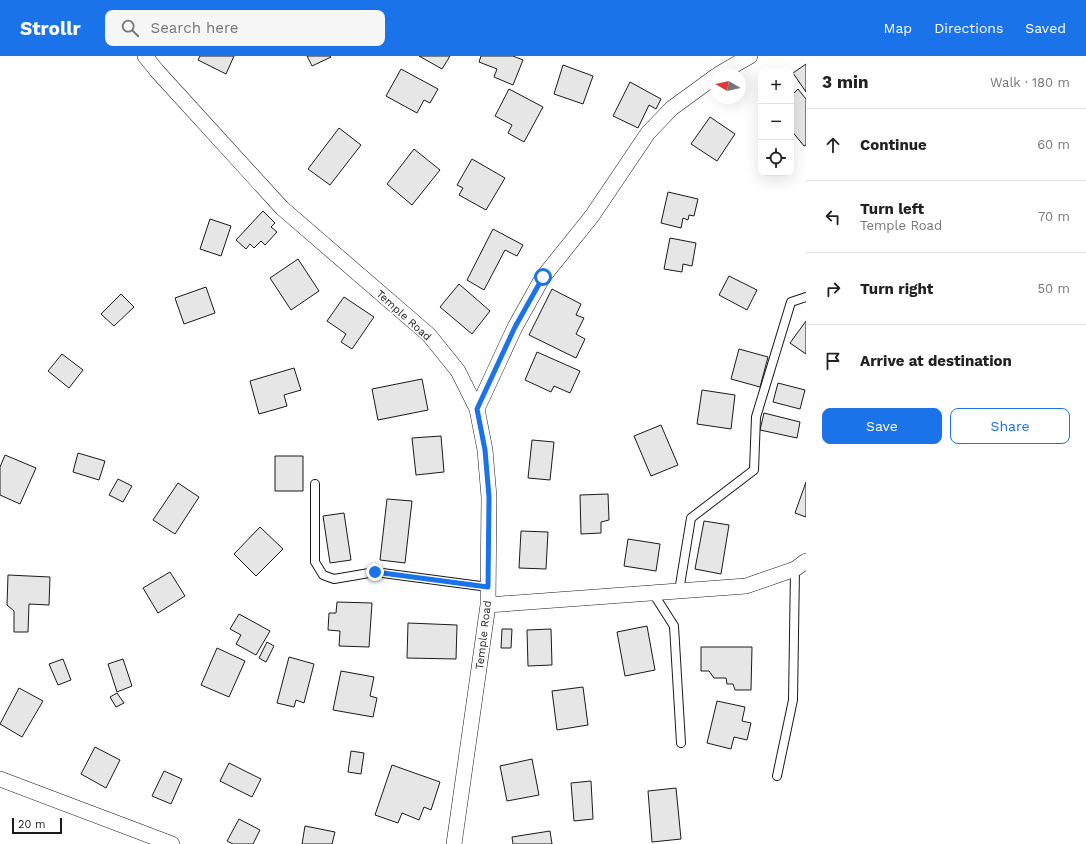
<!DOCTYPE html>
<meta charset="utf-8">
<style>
body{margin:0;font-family:"Work Sans",sans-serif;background:#f6f6f6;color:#222}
.controls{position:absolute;right:12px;top:12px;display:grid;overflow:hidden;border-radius:8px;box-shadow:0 4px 16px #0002}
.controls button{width:36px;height:36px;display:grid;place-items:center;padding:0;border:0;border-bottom:1px solid #e0e0e0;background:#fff;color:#222;font:20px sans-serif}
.compass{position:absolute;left:710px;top:12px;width:36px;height:36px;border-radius:50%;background:#fff;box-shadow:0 4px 16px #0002;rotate:279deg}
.scale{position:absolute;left:12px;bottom:10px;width:50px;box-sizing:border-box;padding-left:4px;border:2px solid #1a1a1a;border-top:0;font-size:11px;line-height:14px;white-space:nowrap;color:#1a1a1a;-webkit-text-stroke:3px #fff;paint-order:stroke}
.stop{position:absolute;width:12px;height:12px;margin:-9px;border:3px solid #1a73e8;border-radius:50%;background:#fff}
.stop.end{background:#1a73e8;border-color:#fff;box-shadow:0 1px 4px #0008}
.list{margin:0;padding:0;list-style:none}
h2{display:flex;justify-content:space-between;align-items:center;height:52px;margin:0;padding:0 16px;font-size:17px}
h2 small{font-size:13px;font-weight:400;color:#767676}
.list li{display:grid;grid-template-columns:26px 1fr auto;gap:12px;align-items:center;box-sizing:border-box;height:72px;padding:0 16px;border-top:1px solid #e0e0e0}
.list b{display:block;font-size:15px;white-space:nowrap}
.list p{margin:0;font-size:13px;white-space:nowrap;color:#767676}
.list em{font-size:13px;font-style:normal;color:#767676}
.actions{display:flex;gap:8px;padding:12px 16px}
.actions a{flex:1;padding:9px 0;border:1px solid #1a73e8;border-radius:8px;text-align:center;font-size:14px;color:#1a73e8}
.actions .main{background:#1a73e8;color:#fff}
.icon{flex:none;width:22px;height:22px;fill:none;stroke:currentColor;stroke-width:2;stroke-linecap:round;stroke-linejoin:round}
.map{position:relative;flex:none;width:806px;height:788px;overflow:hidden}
header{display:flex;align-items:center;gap:24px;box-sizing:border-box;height:56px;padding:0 20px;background:#1a73e8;color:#fff}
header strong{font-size:19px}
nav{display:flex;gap:22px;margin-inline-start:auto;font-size:14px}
.search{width:280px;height:36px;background:#f6f6f6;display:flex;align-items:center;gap:10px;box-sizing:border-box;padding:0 14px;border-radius:8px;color:#767676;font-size:15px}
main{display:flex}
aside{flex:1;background:#fff}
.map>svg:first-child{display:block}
.building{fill:#e6e6e6;stroke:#1a1a1a}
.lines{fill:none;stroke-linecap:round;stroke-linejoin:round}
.service-casing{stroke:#1a1a1a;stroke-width:10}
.minor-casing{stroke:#1a1a1a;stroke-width:16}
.service{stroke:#fff;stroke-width:8}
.minor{stroke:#fff;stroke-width:15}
.route{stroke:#1a73e8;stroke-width:5}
.labels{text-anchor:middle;stroke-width:3;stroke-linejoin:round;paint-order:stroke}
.street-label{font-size:11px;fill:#1a1a1a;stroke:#fff}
</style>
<header>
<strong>Strollr</strong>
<div class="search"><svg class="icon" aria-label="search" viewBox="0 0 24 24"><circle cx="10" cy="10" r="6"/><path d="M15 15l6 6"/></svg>Search here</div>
<nav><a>Map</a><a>Directions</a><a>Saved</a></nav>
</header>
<main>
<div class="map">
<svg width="806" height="788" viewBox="0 0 806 788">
<rect width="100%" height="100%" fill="#fff"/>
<path class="building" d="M 200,0 L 234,0 L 226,18 L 198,4 Z
M 307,0 L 330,0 L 331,1 L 312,10 Z
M 419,0 L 450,0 L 442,13 Z
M 481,0 L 513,0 L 523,4 L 513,29 L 494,21 L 497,13 L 479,6 Z
M 806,8 L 806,36 L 793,17 Z
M 563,9 L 593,20 L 583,48 L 554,38 Z
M 401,13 L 438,33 L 430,47 L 424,44 L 417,57 L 386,40 Z
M 630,26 L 661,43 L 656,53 L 649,49 L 638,72 L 613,60 Z
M 509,33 L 543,51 L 524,86 L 508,77 L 512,69 L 495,60 Z
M 798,33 L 806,43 L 806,89 L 804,90 L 791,74 L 791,40 Z
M 710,61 L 735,78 L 717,105 L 691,88 Z
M 339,72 L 361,89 L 330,129 L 308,113 Z
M 414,93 L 440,114 L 412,149 L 387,128 Z
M 472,103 L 505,122 L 486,154 L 459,139 L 463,132 L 457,129 Z
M 668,136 L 698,143 L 694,160 L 689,159 L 688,164 L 683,162 L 681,172 L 661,167 Z
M 263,155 L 275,167 L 271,171 L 277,176 L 265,189 L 261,185 L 254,192 L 250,188 L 246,193 L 236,184 Z
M 210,163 L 231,170 L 221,200 L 200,193 Z
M 493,173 L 523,189 L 517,200 L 505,194 L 484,234 L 467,224 Z
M 670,182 L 696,187 L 692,210 L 683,208 L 682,216 L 664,213 Z
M 298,203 L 319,235 L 291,254 L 270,222 Z
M 729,220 L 757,234 L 747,254 L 719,239 Z
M 459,228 L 490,255 L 472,278 L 440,251 Z
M 206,231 L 215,257 L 184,268 L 175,242 Z
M 552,233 L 581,248 L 576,259 L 584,262 L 576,278 L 585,283 L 576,302 L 529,279 Z
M 121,238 L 134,251 L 114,270 L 101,258 Z
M 344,241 L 374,261 L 352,293 L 341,286 L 346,278 L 327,265 Z
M 806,265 L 806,298 L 790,287 Z
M 739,293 L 768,301 L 760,331 L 731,323 Z
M 537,296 L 580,315 L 570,337 L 554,330 L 551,336 L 525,324 Z
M 62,298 L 83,314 L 69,332 L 48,315 Z
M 294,312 L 301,334 L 284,339 L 287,350 L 259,358 L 250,325 Z
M 422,323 L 428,354 L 378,364 L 372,333 Z
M 778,327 L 805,334 L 800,353 L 773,346 Z
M 702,334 L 735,339 L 731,373 L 697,368 Z
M 764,357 L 800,366 L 797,382 L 760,374 Z
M 661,369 L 678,409 L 651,420 L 634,380 Z
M 441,380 L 444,416 L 416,419 L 412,382 Z
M 532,384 L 554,386 L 550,424 L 528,422 Z
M 78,397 L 105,405 L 99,424 L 73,416 Z
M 5,399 L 36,412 L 20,448 L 0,439 L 0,411 Z
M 275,400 L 303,400 L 303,435 L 275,435 Z
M 118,423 L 132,430 L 123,446 L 109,439 Z
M 806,426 L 806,461 L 795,457 Z
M 178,427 L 199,441 L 175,478 L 153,464 Z
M 608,438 L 609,464 L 601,466 L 601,477 L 581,478 L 580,439 Z
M 387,443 L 412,445 L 405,507 L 380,504 Z
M 344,457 L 351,504 L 330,507 L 323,460 Z
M 704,465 L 729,469 L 721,518 L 695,513 Z
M 260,471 L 283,493 L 256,520 L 234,498 Z
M 521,475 L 548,476 L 546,513 L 519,512 Z
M 628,483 L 660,488 L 656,515 L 624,510 Z
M 170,516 L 185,540 L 158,557 L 143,532 Z
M 8,519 L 50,521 L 49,549 L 29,548 L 28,576 L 14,576 L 14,555 L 7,549 Z
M 337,546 L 372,547 L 369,591 L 339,590 L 340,575 L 328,574 L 329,557 L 336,557 Z
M 239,558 L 270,575 L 256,599 L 236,588 L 241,579 L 230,573 Z
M 408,567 L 457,569 L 456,603 L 407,602 Z
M 647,570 L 655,614 L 625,620 L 617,576 Z
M 502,573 L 512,573 L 511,592 L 501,592 Z
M 551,573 L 552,609 L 528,610 L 527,574 Z
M 267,586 L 274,590 L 266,606 L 259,602 Z
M 701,591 L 752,591 L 751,634 L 735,634 L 733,628 L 727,628 L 726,622 L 714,622 L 709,615 L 701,615 Z
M 217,592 L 245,605 L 229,641 L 201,629 Z
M 289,601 L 314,608 L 304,647 L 296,644 L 294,651 L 277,647 Z
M 63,603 L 71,624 L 58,629 L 49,608 Z
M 123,603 L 132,630 L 117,636 L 108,608 Z
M 341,615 L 374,621 L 370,640 L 377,642 L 373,661 L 333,654 Z
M 583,631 L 588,669 L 557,674 L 552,635 Z
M 19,632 L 43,645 L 22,681 L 0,668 Z
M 117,637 L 124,647 L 116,651 L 110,641 Z
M 717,645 L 745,651 L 742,665 L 751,667 L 747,684 L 734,681 L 731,693 L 707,687 Z
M 95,691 L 120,704 L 106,732 L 81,718 Z
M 351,695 L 364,697 L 361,718 L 348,716 Z
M 532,703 L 539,739 L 507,745 L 500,710 Z
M 229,707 L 261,723 L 252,741 L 220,725 Z
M 392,709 L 440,726 L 431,754 L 424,751 L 419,764 L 402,757 L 398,767 L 375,759 Z
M 164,715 L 182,723 L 171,748 L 152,740 Z
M 591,725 L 593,763 L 574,765 L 571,727 Z
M 676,732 L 681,783 L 652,786 L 648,735 Z
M 239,763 L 260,774 L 253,788 L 233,788 L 227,785 Z
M 305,770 L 335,776 L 332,788 L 302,788 Z
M 550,775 L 552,788 L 513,788 L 512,781 Z"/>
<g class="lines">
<g class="service-casing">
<path id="service" d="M 315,428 L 315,506 L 323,519 L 334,523 L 375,516 L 488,531
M 679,535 L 691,462 L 754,414 L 756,361 L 791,246 L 806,241
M 653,537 L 674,570 L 681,687
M 777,720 L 793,644 L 795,513"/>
</g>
<g class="minor-casing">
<path id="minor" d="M 145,0 L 157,15 L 282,152 L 429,279 L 458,315 L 477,353 L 485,394 L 489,441 L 488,549 L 454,788
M 719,18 L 750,0
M 477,353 L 515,271 L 543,221 L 592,160 L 648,77 L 672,52 L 716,20
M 488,549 L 746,530 L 795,513 L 806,505
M 0,723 L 172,788"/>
</g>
<use href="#service" class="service"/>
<use href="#minor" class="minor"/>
</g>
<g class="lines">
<path class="route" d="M 375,516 L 488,531 L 489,441 L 485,394 L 477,353 L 515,271 L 543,221"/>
</g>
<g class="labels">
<g class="street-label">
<text transform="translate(404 259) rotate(42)" y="4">Temple Road</text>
<text transform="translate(483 579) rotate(-83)" y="4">Temple Road</text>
</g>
</g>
</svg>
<div class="controls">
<button>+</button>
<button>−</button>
<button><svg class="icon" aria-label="locate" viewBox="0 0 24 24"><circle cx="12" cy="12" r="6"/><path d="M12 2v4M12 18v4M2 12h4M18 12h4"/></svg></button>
</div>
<svg class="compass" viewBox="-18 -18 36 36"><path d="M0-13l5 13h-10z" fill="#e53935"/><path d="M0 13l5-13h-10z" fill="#767676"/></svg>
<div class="scale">20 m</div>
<div class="stop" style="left:543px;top:221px"></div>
<div class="stop end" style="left:375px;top:516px"></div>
</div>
<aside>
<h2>3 min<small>Walk · 180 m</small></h2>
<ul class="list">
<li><svg class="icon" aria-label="ahead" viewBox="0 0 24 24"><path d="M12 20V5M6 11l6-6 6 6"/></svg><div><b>Continue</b></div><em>60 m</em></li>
<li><svg class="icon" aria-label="left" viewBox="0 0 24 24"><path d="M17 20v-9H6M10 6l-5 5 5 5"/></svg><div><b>Turn left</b><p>Temple Road</p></div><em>70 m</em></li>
<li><svg class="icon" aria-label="right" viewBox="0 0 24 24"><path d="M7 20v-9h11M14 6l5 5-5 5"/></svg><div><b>Turn right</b></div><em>50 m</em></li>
<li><svg class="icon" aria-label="arrive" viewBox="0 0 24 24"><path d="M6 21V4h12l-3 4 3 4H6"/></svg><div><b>Arrive at destination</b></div></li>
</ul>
<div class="actions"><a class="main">Save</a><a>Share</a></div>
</aside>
</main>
